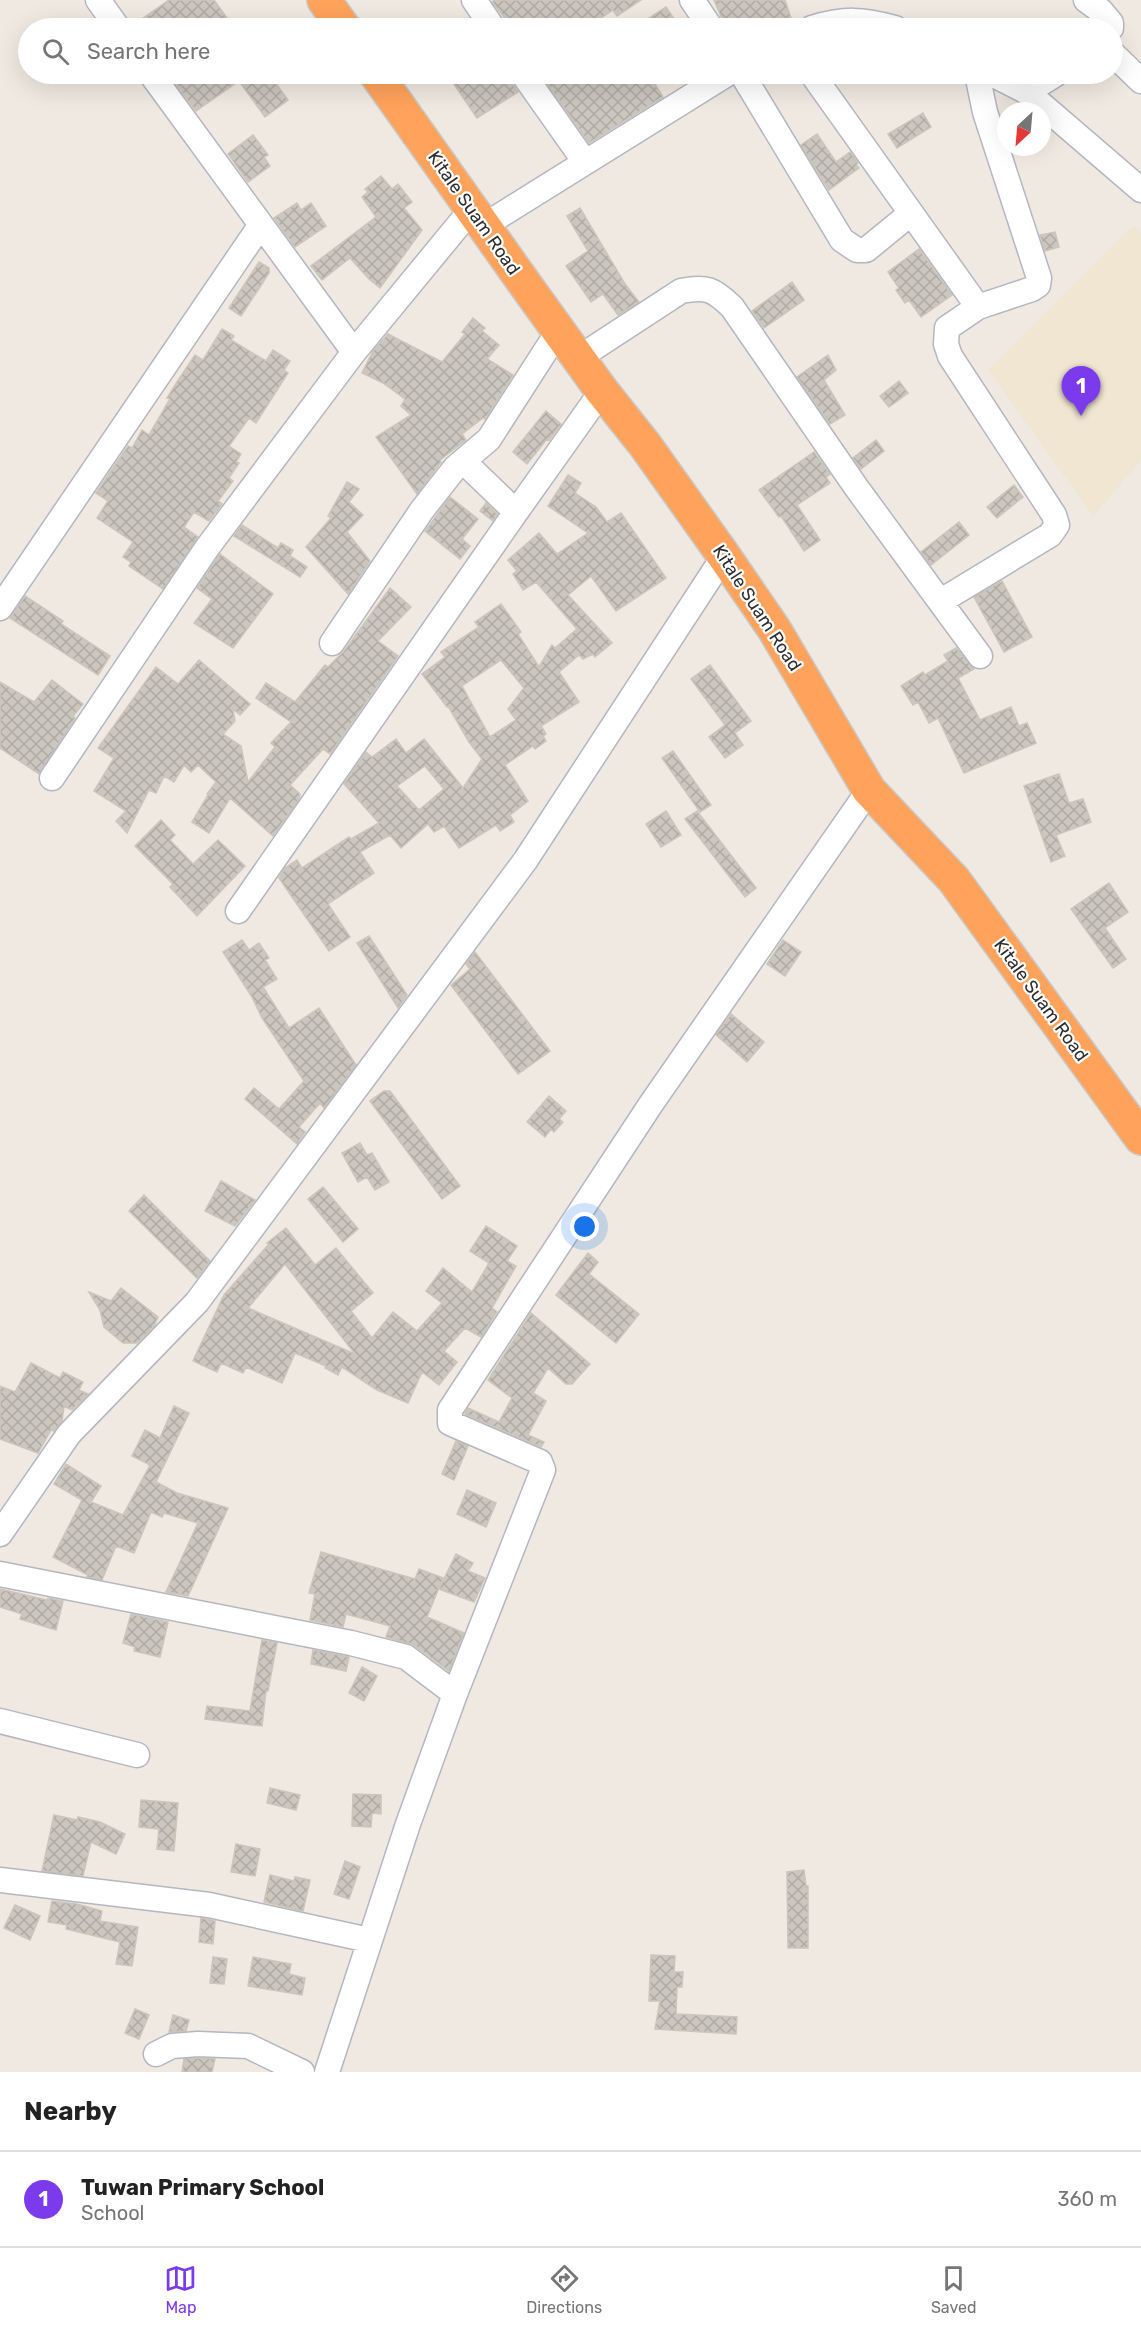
<!DOCTYPE html>
<style>
body{margin:0;font-family:Rubik,sans-serif;background:#f6f6f6;color:#222}
.compass{position:absolute;left:997px;top:102px;width:54px;height:54px;border-radius:50%;background:#fff;box-shadow:0 6px 24px #0002;rotate:206deg}
.you{position:absolute;left:585px;top:1227px;width:21px;height:21px;margin:-15px;border:4px solid #fff;border-radius:50%;background:#1a73e8;box-shadow:0 0 0 9px #1a73e833}
.badge{display:grid;place-items:center;width:39px;height:39px;border-radius:50%;background:#7c3aed;color:#fff;font-size:20px;font-weight:700}
.pin{position:absolute;translate:-50% -50px;filter:drop-shadow(0 2px 3px #0008)}
.pin::after{content:'';position:absolute;top:32px;width:21px;height:18px;background:inherit;clip-path:polygon(0 0,100% 0,50% 100%)}
.list{margin:0;padding:0;list-style:none}
h2{display:flex;justify-content:space-between;align-items:center;height:78px;margin:0;padding:0 24px;font-size:26px}
h2 small{font-size:20px;font-weight:400;color:#767676}
.list li{display:grid;grid-template-columns:39px 1fr auto;gap:18px;align-items:center;box-sizing:border-box;height:96px;padding:0 24px;border-top:2px solid #e0e0e0}
.list b{display:block;font-size:22px;white-space:nowrap}
.list p{margin:0;font-size:20px;white-space:nowrap;color:#767676}
.list em{font-size:20px;font-style:normal;color:#767676}
.icon{flex:none;width:33px;height:33px;fill:none;stroke:currentColor;stroke-width:2;stroke-linecap:round;stroke-linejoin:round}
.map{position:relative;flex:none;width:1141px;height:2072px;overflow:hidden}
.search{position:absolute;background:#fff;box-shadow:0 6px 24px #0002;left:18px;right:18px;top:18px;height:66px;display:flex;align-items:center;gap:15px;box-sizing:border-box;padding:0 21px;border-radius:33px;color:#767676;font-size:22px}
.sheet{height:174px;background:#fff}
nav{display:flex;justify-content:space-around;align-items:center;box-sizing:border-box;height:84px;border-top:2px solid #e0e0e0;background:#fff;font-size:16px;color:#767676}
nav a{display:grid;justify-items:center;gap:3px}
nav .on{color:#7c3aed}
.map>svg:first-child{display:block}
.education{fill:#f0e6d1}
.building{fill:url(#building-cross-hatch);stroke:#cbc5ba;stroke-width:1.5;fill-rule:evenodd}
.lines{fill:none;stroke-linecap:round;stroke-linejoin:round}
.minor-casing{stroke:#b4b7c1;stroke-width:27}
.highway-casing{stroke:#c9c9c9;stroke-width:36}
.minor{stroke:#fff;stroke-width:24}
.highway{stroke:#ffa35c;stroke-width:33}
.labels{text-anchor:middle;stroke-width:4.5;stroke-linejoin:round;paint-order:stroke}
.street-label{font-size:18px;fill:#2e2e2e;stroke:#fff}
</style>
<div class="map">
<svg width="1141" height="2072" viewBox="0 0 1141 2072">
<defs>
<pattern id="building-cross-hatch" width="8" height="8" patternUnits="userSpaceOnUse" patternTransform="scale(1.5)"><rect width="8" height="8" fill="#cbc7bf"/><path d="M0 0l8 8M0 8l8-8" fill="none" stroke="#afaba4"/></pattern>
</defs>
<rect width="100%" height="100%" fill="#efe9e1"/>
<path class="education" d="M 1134,225 L 1141,233 L 1141,461 L 1093,516 L 988,370 Z"/>
<path class="building" d="M 169,0 L 214,0 L 234,28 L 132,28 L 132,26 Z
M 494,0 L 641,0 L 617,16 L 613,10 L 586,28 L 513,28 L 492,2 Z
M 714,0 L 785,0 L 793,24 L 780,28 L 777,19 L 747,28 L 726,28 Z
M 666,7 L 680,28 L 656,28 L 649,18 Z
M 168,74 L 269,74 L 288,100 L 265,117 L 239,81 L 196,111 Z
M 447,74 L 509,74 L 511,82 L 518,92 L 477,118 Z
M 540,74 L 649,74 L 663,97 L 589,143 Z
M 923,113 L 931,127 L 897,148 L 888,134 Z
M 817,134 L 836,162 L 850,152 L 858,163 L 856,165 L 859,168 L 829,190 L 801,145 Z
M 253,135 L 268,155 L 264,157 L 270,166 L 248,182 L 228,154 Z
M 381,176 L 392,189 L 398,184 L 412,202 L 404,208 L 422,230 L 380,288 L 369,279 L 350,258 L 322,280 L 311,266 L 376,217 L 362,197 L 368,192 L 365,189 Z
M 297,203 L 301,210 L 311,203 L 326,226 L 295,247 L 274,218 Z
M 580,208 L 625,284 L 639,302 L 618,315 L 603,294 L 591,302 L 566,266 L 588,251 L 567,216 Z
M 1055,232 L 1059,247 L 1045,251 L 1040,235 Z
M 919,249 L 952,295 L 921,317 L 909,300 L 905,303 L 896,290 L 899,288 L 888,272 Z
M 259,262 L 269,268 L 269,273 L 241,316 L 229,308 Z
M 792,282 L 804,300 L 764,328 L 752,311 Z
M 473,318 L 485,328 L 482,331 L 499,345 L 487,359 L 513,375 L 485,419 L 483,418 L 462,434 L 466,440 L 440,460 L 441,462 L 417,494 L 376,437 L 411,415 L 401,406 L 405,399 L 383,383 L 362,373 L 373,351 L 388,334 L 442,362 L 465,334 L 462,332 Z
M 222,329 L 234,336 L 231,340 L 266,361 L 273,350 L 290,361 L 284,370 L 288,373 L 256,423 L 249,418 L 229,446 L 241,454 L 236,462 L 239,463 L 229,478 L 233,481 L 218,501 L 222,504 L 209,521 L 194,512 L 184,527 L 198,537 L 163,589 L 129,566 L 131,562 L 123,557 L 133,542 L 97,518 L 108,501 L 96,493 L 128,446 L 132,448 L 142,430 L 149,435 L 170,399 L 167,398 L 177,382 L 195,355 L 203,360 Z
M 828,355 L 836,370 L 824,380 L 845,415 L 830,424 L 797,377 Z
M 899,381 L 908,393 L 889,407 L 880,396 Z
M 546,411 L 561,424 L 549,440 L 547,439 L 527,464 L 513,452 Z
M 876,440 L 884,451 L 861,469 L 853,458 Z
M 814,452 L 830,474 L 826,477 L 830,483 L 797,505 L 820,540 L 804,551 L 781,516 L 779,517 L 759,490 Z
M 568,475 L 581,483 L 575,493 L 596,507 L 607,522 L 621,513 L 666,578 L 616,611 L 591,576 L 568,595 L 612,643 L 595,657 L 593,654 L 583,659 L 579,655 L 559,672 L 579,702 L 541,726 L 546,734 L 543,736 L 546,741 L 535,749 L 533,746 L 505,765 L 528,801 L 510,815 L 514,822 L 500,831 L 496,825 L 459,848 L 444,826 L 434,832 L 428,824 L 401,848 L 390,835 L 360,852 L 374,873 L 328,904 L 350,937 L 329,951 L 279,878 L 285,868 L 297,860 L 302,868 L 349,837 L 351,839 L 379,823 L 344,784 L 366,752 L 372,757 L 396,739 L 406,753 L 424,739 L 463,788 L 482,759 L 469,742 L 448,706 L 447,707 L 422,674 L 445,657 L 441,652 L 479,627 L 475,622 L 501,604 L 521,632 L 518,634 L 539,667 L 552,645 L 555,648 L 577,629 L 536,582 L 523,590 L 513,574 L 517,571 L 508,560 L 539,533 L 557,554 L 588,533 L 548,506 ZM 501,660 L 524,688 L 508,709 L 516,720 L 490,737 L 462,686 ZM 425,766 L 444,789 L 419,810 L 397,786 Z
M 347,482 L 359,489 L 349,502 L 363,515 L 347,532 L 370,561 L 348,594 L 306,547 L 331,518 L 328,516 Z
M 1014,485 L 1023,497 L 997,518 L 987,507 Z
M 450,497 L 478,519 L 462,539 L 470,546 L 460,559 L 425,531 Z
M 486,503 L 497,514 L 493,521 L 480,511 Z
M 959,522 L 969,535 L 931,565 L 921,552 Z
M 242,525 L 278,548 L 281,543 L 293,550 L 290,556 L 307,567 L 300,577 L 234,536 Z
M 220,554 L 273,594 L 233,648 L 194,623 L 212,599 L 197,588 Z
M 1002,581 L 1032,637 L 1004,652 L 974,597 Z
M 390,588 L 411,607 L 378,641 L 398,656 L 330,754 L 323,749 L 290,785 L 300,794 L 299,799 L 273,836 L 230,798 L 209,833 L 192,822 L 208,795 L 207,794 L 216,782 L 198,765 L 191,772 L 184,765 L 174,782 L 164,776 L 156,793 L 149,790 L 127,833 L 116,821 L 126,811 L 94,791 L 114,758 L 98,748 L 156,667 L 178,684 L 199,660 L 250,704 L 240,715 L 233,709 L 235,721 L 223,734 L 241,746 L 248,782 L 275,747 L 271,743 L 291,722 L 256,698 L 266,683 L 295,702 L 325,665 L 328,667 L 344,651 Z
M 25,596 L 63,621 L 61,624 L 110,656 L 98,675 L 10,618 Z
M 956,648 L 974,669 L 958,678 L 980,720 L 1011,707 L 1019,726 L 1027,723 L 1036,743 L 964,773 L 938,718 L 929,723 L 918,702 L 913,705 L 901,686 L 923,672 L 925,675 L 948,661 L 944,655 Z
M 710,665 L 751,721 L 735,733 L 743,745 L 725,758 L 709,737 L 725,725 L 691,679 Z
M 52,680 L 83,704 L 73,716 L 75,718 L 39,774 L 0,748 L 0,682 L 34,702 Z
M 673,751 L 711,805 L 700,812 L 662,758 Z
M 1059,774 L 1069,803 L 1083,799 L 1091,822 L 1056,835 L 1065,856 L 1051,862 L 1024,786 Z
M 666,811 L 681,835 L 661,847 L 646,824 Z
M 697,811 L 756,888 L 745,897 L 685,819 Z
M 161,820 L 175,835 L 170,840 L 193,864 L 218,840 L 245,866 L 197,916 L 170,887 L 173,884 L 135,846 Z
M 1109,883 L 1128,912 L 1105,928 L 1126,959 L 1113,968 L 1071,909 Z
M 369,936 L 407,995 L 398,1008 L 357,943 Z
M 242,940 L 249,950 L 259,943 L 269,958 L 265,960 L 277,979 L 263,987 L 289,1028 L 319,1008 L 356,1065 L 324,1108 L 320,1103 L 299,1127 L 305,1132 L 297,1144 L 245,1099 L 254,1088 L 279,1109 L 304,1081 L 262,1018 L 252,997 L 223,952 Z
M 783,940 L 801,952 L 785,976 L 767,964 Z
M 475,952 L 550,1051 L 518,1074 L 451,985 L 470,969 L 466,964 Z
M 731,1014 L 764,1042 L 747,1062 L 716,1035 Z
M 384,1091 L 390,1091 L 460,1186 L 442,1199 L 370,1101 Z
M 549,1096 L 566,1111 L 559,1119 L 563,1122 L 554,1132 L 551,1129 L 545,1137 L 527,1122 Z
M 360,1143 L 367,1155 L 372,1153 L 389,1182 L 375,1190 L 367,1177 L 358,1182 L 342,1153 Z
M 221,1181 L 255,1200 L 235,1226 L 205,1211 Z
M 323,1187 L 358,1229 L 343,1242 L 308,1199 Z
M 144,1195 L 210,1261 L 197,1278 L 129,1211 Z
M 486,1226 L 517,1246 L 507,1261 L 516,1266 L 492,1308 L 497,1312 L 481,1337 L 465,1328 L 444,1351 L 457,1362 L 439,1385 L 422,1372 L 408,1403 L 377,1390 L 342,1367 L 338,1375 L 325,1368 L 326,1366 L 295,1353 L 282,1383 L 246,1367 L 243,1373 L 221,1363 L 217,1372 L 193,1361 L 224,1295 L 269,1244 L 267,1243 L 286,1228 L 315,1265 L 336,1248 L 373,1293 L 351,1311 L 372,1338 L 393,1312 L 417,1331 L 442,1303 L 426,1291 L 443,1268 L 472,1292 L 489,1263 L 470,1251 ZM 285,1264 L 355,1354 L 248,1308 Z
M 588,1253 L 598,1262 L 589,1274 L 639,1314 L 616,1343 L 556,1295 Z
M 121,1288 L 158,1317 L 154,1326 L 137,1343 L 123,1343 L 104,1327 L 100,1310 L 89,1292 L 111,1301 Z
M 531,1313 L 590,1364 L 572,1384 L 566,1384 L 548,1368 L 533,1393 L 546,1401 L 528,1435 L 544,1442 L 541,1447 L 465,1414 L 468,1408 L 499,1422 L 512,1398 L 488,1380 Z
M 31,1363 L 60,1378 L 63,1372 L 83,1382 L 79,1390 L 88,1394 L 72,1410 L 64,1406 L 62,1421 L 54,1431 L 51,1430 L 38,1453 L 0,1439 L 0,1386 L 15,1392 Z
M 174,1406 L 189,1413 L 156,1482 L 177,1493 L 228,1508 L 188,1596 L 166,1592 L 198,1523 L 164,1513 L 162,1517 L 151,1512 L 134,1553 L 116,1546 L 102,1580 L 87,1577 L 88,1575 L 53,1557 L 82,1500 L 54,1484 L 66,1464 L 101,1486 L 91,1502 L 123,1515 L 150,1465 L 132,1456 L 145,1430 L 160,1438 Z
M 456,1441 L 468,1446 L 454,1480 L 442,1474 Z
M 467,1490 L 496,1503 L 486,1527 L 457,1514 Z
M 321,1552 L 415,1579 L 419,1569 L 443,1578 L 427,1617 L 464,1633 L 449,1671 L 414,1645 L 386,1637 L 390,1626 L 346,1614 L 343,1627 L 310,1620 L 315,1594 L 309,1593 Z
M 456,1554 L 473,1563 L 468,1571 L 485,1578 L 474,1602 L 439,1589 Z
M 0,1589 L 47,1600 L 48,1598 L 63,1601 L 56,1630 L 20,1619 L 22,1614 L 0,1607 Z
M 131,1614 L 168,1622 L 160,1657 L 134,1651 L 135,1647 L 123,1643 Z
M 262,1640 L 277,1643 L 268,1691 L 266,1691 L 262,1726 L 205,1719 L 207,1706 L 250,1711 Z
M 313,1650 L 349,1657 L 346,1671 L 311,1664 Z
M 362,1667 L 377,1676 L 364,1701 L 349,1693 Z
M 270,1788 L 300,1795 L 296,1810 L 267,1803 Z
M 353,1794 L 381,1795 L 381,1814 L 372,1813 L 371,1827 L 352,1826 Z
M 141,1800 L 178,1803 L 174,1851 L 157,1849 L 159,1829 L 139,1827 Z
M 54,1815 L 77,1820 L 78,1817 L 100,1822 L 125,1834 L 116,1854 L 91,1842 L 83,1876 L 42,1871 Z
M 236,1844 L 260,1849 L 255,1876 L 231,1872 Z
M 345,1861 L 360,1867 L 349,1899 L 334,1894 Z
M 804,1870 L 806,1886 L 808,1886 L 808,1948 L 788,1948 L 787,1872 Z
M 270,1875 L 294,1881 L 295,1877 L 310,1880 L 303,1911 L 264,1902 Z
M 52,1901 L 77,1904 L 102,1911 L 100,1921 L 138,1927 L 132,1966 L 116,1964 L 120,1942 L 66,1929 L 67,1925 L 48,1922 Z
M 15,1905 L 40,1916 L 30,1940 L 4,1928 Z
M 201,1918 L 215,1921 L 213,1944 L 199,1942 Z
M 651,1955 L 675,1956 L 674,1972 L 683,1972 L 682,1987 L 677,1987 L 676,2014 L 737,2017 L 736,2034 L 655,2029 L 660,2001 L 649,2001 Z
M 213,1957 L 227,1959 L 224,1984 L 210,1983 Z
M 253,1957 L 291,1964 L 289,1974 L 305,1978 L 302,1995 L 248,1986 Z
M 135,2009 L 149,2015 L 139,2039 L 125,2033 Z
M 173,2015 L 189,2020 L 186,2031 L 169,2032 Z
M 198,2058 L 215,2059 L 212,2072 L 182,2072 L 184,2059 Z"/>
<g class="lines">
<g class="minor-casing">
<path id="minor" d="M 98,0 L 118,28
M 474,0 L 493,28
M 692,0 L 711,28
M 1086,0 L 1101,11 L 1111,23 L 1111,28
M 812,28 C 844,18 863,19 895,28
M 1112,53 L 1141,81
M 151,74 L 354,352
M 523,74 L 585,162
M 742,74 L 842,240 L 857,250 L 866,250 L 910,214
M 812,74 L 978,307
M 992,74 L 1027,92 L 1141,190
M 1027,92 L 1056,74
M 485,225 L 727,74
M 580,357 L 681,291 C 707,286 713,289 732,307 L 856,487 L 980,656
M 464,462 L 516,512
M 941,601 L 1050,535 L 1057,525 L 1054,515 L 950,356 L 946,344 L 947,328 L 978,307 L 1032,289 L 1038,285 L 1039,278 L 985,112 L 977,74
M 0,608 L 260,226
M 332,643 L 422,510 L 455,468 L 489,439 L 559,330
M 52,778 L 207,548 L 354,352 L 471,210
M 238,911 L 516,512 L 602,391
M 0,1534 L 69,1434 L 197,1302 L 525,861 L 724,556
M 0,1574 L 351,1643 L 406,1657 L 455,1694
M 0,1721 L 137,1755
M 0,1880 L 209,1905 L 369,1940
M 156,2054 L 172,2046 L 198,2044 L 248,2046 L 302,2072
M 327,2072 L 408,1824 L 455,1694 L 543,1470 L 540,1462 L 450,1423 L 450,1410 L 651,1104 L 869,790"/>
</g>
<g class="highway-casing">
<path id="highway" d="M 324,0 L 344,28
M 376,74 L 527,287 L 602,391 L 645,445 L 724,556 L 774,629 L 869,790 L 954,880 L 1141,1138"/>
</g>
<use href="#minor" class="minor"/>
<use href="#highway" class="highway"/>
</g>
<g class="labels">
<g class="street-label">
<text transform="translate(474 213) rotate(55)" y="6">Kitale Suam Road</text>
<text transform="translate(757 608) rotate(57)" y="6">Kitale Suam Road</text>
<text transform="translate(1041 1000) rotate(54)" y="6">Kitale Suam Road</text>
</g>
</g>
</svg>
<svg class="compass" viewBox="-18 -18 36 36"><path d="M0-13l5 13h-10z" fill="#e53935"/><path d="M0 13l5-13h-10z" fill="#767676"/></svg>
<div class="you"></div>
<div class="pin badge" style="left:1081px;top:416px">1</div>
<div class="search"><svg class="icon" aria-label="search" viewBox="0 0 24 24"><circle cx="10" cy="10" r="6"/><path d="M15 15l6 6"/></svg>Search here</div>
</div>
<section class="sheet">
<h2>Nearby<small></small></h2>
<ul class="list">
<li><span class="badge">1</span><div><b>Tuwan Primary School</b><p>School</p></div><em>360 m</em></li>
</ul>
</section>
<nav>
<a class="on"><svg class="icon" aria-label="map" viewBox="0 0 24 24"><path d="M3 6l6-2 6 2 6-2v14l-6 2-6-2-6 2zM9 4v14M15 6v14"/></svg>Map</a>
<a><svg class="icon" aria-label="directions" viewBox="0 0 24 24"><path d="M12 3l9 9-9 9-9-9zM9 14v-3h6M13 9l2 2-2 2"/></svg>Directions</a>
<a><svg class="icon" aria-label="saved" viewBox="0 0 24 24"><path d="M7 4h10v16l-5-4-5 4z"/></svg>Saved</a>
</nav>
